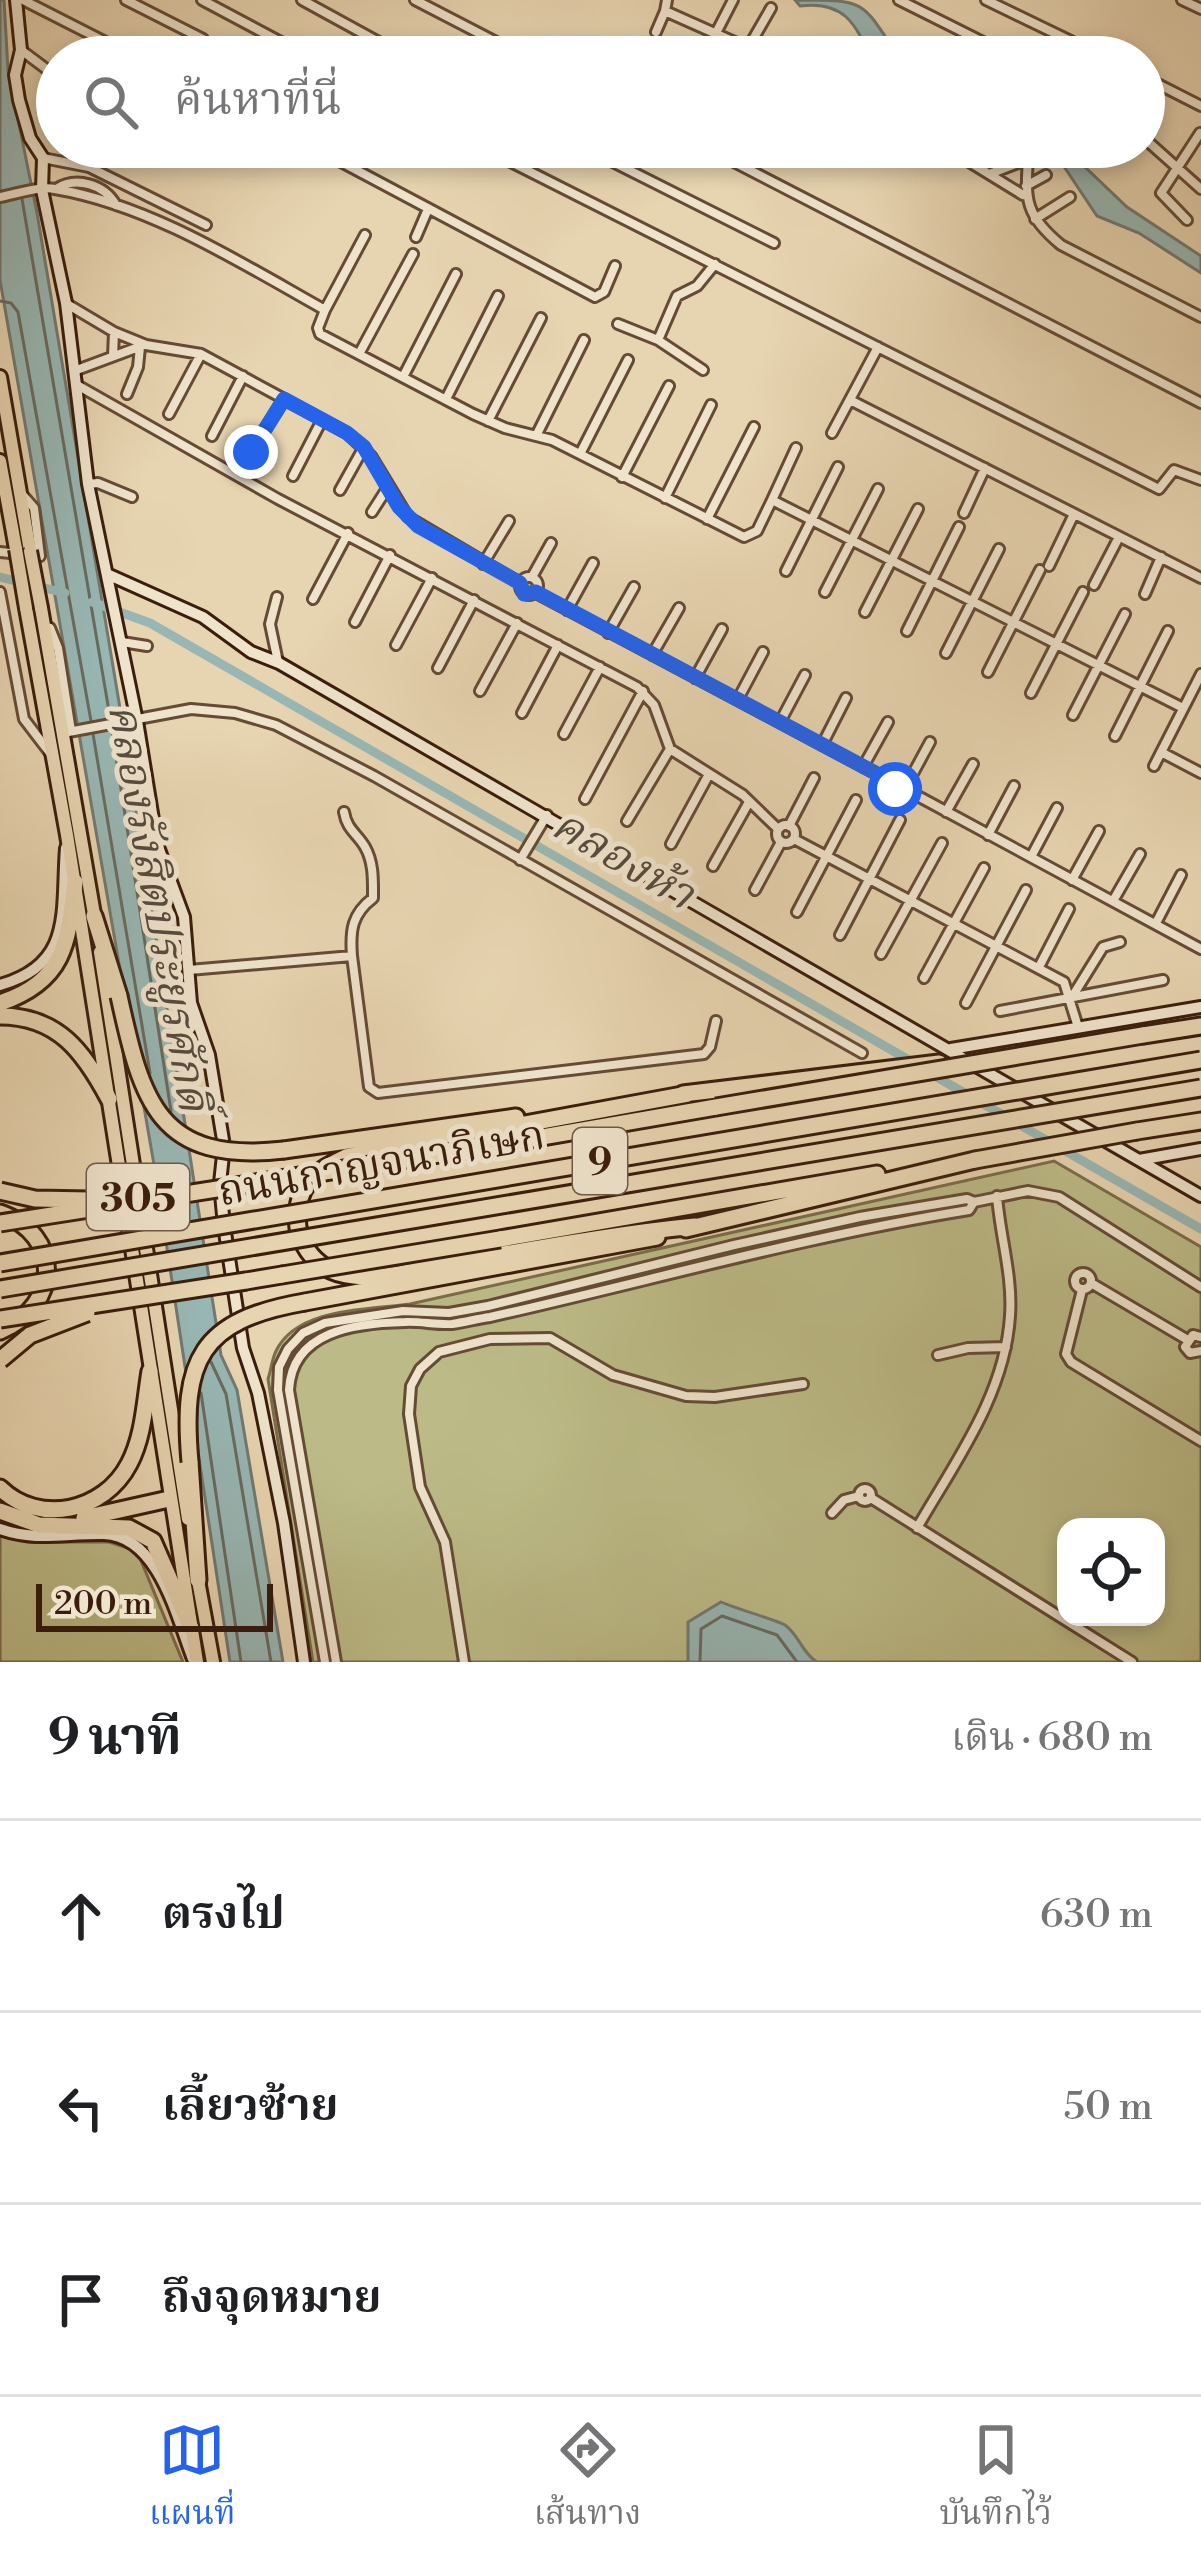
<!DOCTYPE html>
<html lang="th">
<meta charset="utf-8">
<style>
body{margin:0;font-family:"Libre Bodoni","Noto Serif Thai",serif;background:#f2f2f2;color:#202124}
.controls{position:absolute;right:36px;bottom:36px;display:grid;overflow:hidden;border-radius:24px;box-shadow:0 6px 18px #0003}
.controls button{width:108px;height:108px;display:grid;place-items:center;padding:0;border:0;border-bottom:3px solid #e0e0e0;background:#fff;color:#202124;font:60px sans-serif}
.scale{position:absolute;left:36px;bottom:30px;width:237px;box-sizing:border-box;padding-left:12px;border:6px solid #3a1d0c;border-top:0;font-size:33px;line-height:42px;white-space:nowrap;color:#3a1d0c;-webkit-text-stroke:9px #efe3cc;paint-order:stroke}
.stop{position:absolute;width:36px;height:36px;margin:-27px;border:9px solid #2563eb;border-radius:50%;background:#fff}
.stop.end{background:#2563eb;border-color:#fff;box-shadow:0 3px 12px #0008}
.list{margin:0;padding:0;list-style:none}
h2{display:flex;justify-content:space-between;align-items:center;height:156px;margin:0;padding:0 48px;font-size:51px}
h2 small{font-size:39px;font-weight:400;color:#757577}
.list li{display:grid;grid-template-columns:78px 1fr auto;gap:36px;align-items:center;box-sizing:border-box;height:192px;padding:0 48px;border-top:3px solid #e0e0e0}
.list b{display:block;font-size:45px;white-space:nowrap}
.list em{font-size:39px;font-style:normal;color:#757577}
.icon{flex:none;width:66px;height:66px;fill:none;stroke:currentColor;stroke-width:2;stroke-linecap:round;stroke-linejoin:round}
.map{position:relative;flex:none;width:1201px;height:1662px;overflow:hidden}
.search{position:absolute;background:#fff;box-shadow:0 6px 18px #0003;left:36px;right:36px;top:36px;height:132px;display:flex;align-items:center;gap:30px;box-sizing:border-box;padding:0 42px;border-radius:66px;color:#757577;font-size:45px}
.sheet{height:732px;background:#fff}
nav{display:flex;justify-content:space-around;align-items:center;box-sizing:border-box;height:168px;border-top:3px solid #e0e0e0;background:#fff;font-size:33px;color:#757577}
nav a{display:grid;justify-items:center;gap:6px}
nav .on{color:#2563eb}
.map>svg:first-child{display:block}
.green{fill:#bcbb87;stroke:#7b6c4a;stroke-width:3;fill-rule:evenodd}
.water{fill:#98b7b4;stroke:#727971;stroke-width:3}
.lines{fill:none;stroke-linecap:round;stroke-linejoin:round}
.shore{stroke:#696a60;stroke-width:3}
.canal{stroke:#98b7b4;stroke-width:9}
.street-casing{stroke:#654b35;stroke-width:14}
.secondary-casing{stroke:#3a1d0c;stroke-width:16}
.primary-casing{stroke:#3a1d0c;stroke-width:18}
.highway-casing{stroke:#3a1d0c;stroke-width:21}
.street{stroke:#efe3cc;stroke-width:8}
.secondary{stroke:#efe3cc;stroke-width:10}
.primary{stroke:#e7d4b0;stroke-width:12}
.highway{stroke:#e7d4b0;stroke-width:15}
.primary-bridge-casing{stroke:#3a1d0c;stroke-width:18;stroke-linecap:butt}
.highway-bridge-casing{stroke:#3a1d0c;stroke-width:21;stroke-linecap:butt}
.primary-bridge{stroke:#e7d4b0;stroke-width:12}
.highway-bridge{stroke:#e7d4b0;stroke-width:15}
.route{stroke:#2563eb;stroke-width:15}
.labels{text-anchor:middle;stroke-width:10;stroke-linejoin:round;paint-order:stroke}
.shield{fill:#efe3cc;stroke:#705846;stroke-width:3}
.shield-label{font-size:39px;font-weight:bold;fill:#3a1d0c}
.street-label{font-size:42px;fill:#3a1d0c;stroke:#efe3cc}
.water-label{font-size:45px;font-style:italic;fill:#564b3e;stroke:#efe3cc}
</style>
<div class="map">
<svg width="1201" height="1662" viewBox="0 0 1201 1662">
<rect width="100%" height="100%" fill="#e7d4b0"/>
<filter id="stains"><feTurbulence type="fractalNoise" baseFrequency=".00167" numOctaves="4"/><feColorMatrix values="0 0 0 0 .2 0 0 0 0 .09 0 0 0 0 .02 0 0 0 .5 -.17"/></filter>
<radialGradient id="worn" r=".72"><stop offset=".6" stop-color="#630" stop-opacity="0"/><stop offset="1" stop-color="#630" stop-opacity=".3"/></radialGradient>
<path class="green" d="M 1054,1161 L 1201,1247 L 1201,1662 L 313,1662 L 268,1379 C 271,1370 272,1359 276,1351 C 297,1307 369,1310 410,1304 ZM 1066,1527 L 1156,1527 L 1156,1617 L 1066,1617 Z
M 0,1533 L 29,1542 L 109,1542 L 137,1551 L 183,1662 L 0,1662 Z"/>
<path class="water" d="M 0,0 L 4,0 L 8,70 L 37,213 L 124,732 L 221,1355 L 237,1390 L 283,1662 L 230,1662 L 156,1176 L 0,280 Z
M 795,0 C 869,0 860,0 899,57 L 871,57 C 855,24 844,0 800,6 Z
M 1051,147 L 1064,147 L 1127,207 L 1201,256 L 1201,273 L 1139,233 L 1097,216 Z
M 721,1602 C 734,1608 779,1621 785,1625 C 799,1635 802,1653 817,1662 L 688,1662 L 688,1622 Z"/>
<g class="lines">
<path class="shore" d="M 22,199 L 110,717
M 0,301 L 11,303 L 18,312 L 91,721
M 112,731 L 171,1111
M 93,734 L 150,1073
M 211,1362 L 226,1394 L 271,1662
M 201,1393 L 241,1662
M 700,1662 L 701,1629 L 722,1616 L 777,1635 L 797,1662"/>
<path class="canal" d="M 0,577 L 65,593
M 92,602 L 150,623 L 914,1063
M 928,1072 L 1201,1229"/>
<g class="street-casing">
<path id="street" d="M 23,0 L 135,57
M 126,0 L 203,39
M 202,0 L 309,57
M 302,0 L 406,57
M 415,0 L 525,57
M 667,0 L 665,11 L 768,57
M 899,0 L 1013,57
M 986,0 L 1104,57
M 1182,0 L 1201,9
M 656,32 L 665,11
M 716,33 L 733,0
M 192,34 L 191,51 L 206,57
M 748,48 L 771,8
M 21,50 L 57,77
M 1144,77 L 1201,106
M 1144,138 L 1201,189
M 313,147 L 595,297 L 604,292 L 615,266
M 481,147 L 1159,489 L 1174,470 L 1201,480
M 583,147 L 774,243
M 705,147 L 1201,403
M 945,147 L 1023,195
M 43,158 L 89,167 L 206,225
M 992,173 L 1028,159 C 1025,201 1026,216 1061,245 L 1201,317
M 1026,186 L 1046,175
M 56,189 C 76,176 104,184 116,205
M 0,197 C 16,194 38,186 55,189 C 150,205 241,263 325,310 L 318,328 L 320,334 L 473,414 L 505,428 L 552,440 L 744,537 L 757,531 L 772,500 L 1183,708
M 1035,219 L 1070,197
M 1187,220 L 1161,193 L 1200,133
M 416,237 L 428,209
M 67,304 L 114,332 L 146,345 L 201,354 L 347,433 L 371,456 L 408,517 L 520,583
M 325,310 L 365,235
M 618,324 L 658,340 L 703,370
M 658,340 L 677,296 L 697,286 L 715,264
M 359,354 L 413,254
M 113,356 L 114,332
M 74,371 L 144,345
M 403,377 L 456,274
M 77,385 L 278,499 L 637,687 L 654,705 L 670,749 L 743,795 L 778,829
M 127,394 L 138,367 L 140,347
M 446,399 L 498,296
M 850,400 L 1201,578
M 169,414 L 201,354
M 488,421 L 541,318
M 832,433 L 878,347
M 537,434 L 584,340
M 212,436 L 243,376
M 251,452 L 284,399
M 580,454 L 628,360
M 293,476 L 322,420
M 622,477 L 669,386
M 88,484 L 98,483 L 132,497
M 340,490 L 364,447
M 665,498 L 711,405
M 772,500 L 796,448
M 372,512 L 388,487
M 964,513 L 985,468
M 707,519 L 754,427
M 0,552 L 40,556 L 34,508 L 20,492
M 483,564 L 509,521
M 1049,566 L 1074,514
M 786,571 L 838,467
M520 586a9 9 0 1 1 18 0a9 9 0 1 1-18 0Z
M 532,577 L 551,543
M 1094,585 L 1119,537
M 0,592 L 24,719 L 50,753
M 825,592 L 878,489
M 536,593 L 896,784
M 1145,594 L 1161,557
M 277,597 L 270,624 L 278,662
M 313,599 L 348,533
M 567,610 L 593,563
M 865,612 L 918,509
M 355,622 L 390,555
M 50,628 L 58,648 L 71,731
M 907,631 L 959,527
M 608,633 L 634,587
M 122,642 L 147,646
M 396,645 L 432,578
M 946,653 L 999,549
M 652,655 L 679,608
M 438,668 L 474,600
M 988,672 L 1040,570
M 695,678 L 722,629
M 480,691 L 517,623
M 1031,693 L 1083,592
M 738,699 L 763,652
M 522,713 L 558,645
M 1073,715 L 1125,614
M 780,722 L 805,675
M 63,733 L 191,709 L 235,713 L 276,725 L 374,776 L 862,1053
M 564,734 L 600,667
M 1115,736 L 1168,631
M 822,745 L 846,698
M 1161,752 L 1201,773
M 1154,766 L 1201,674
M 863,767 L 888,722
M895 789a10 10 0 1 1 20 0a10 10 0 1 1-20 0Z
M 910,779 L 930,742
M 914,794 L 1201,949
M 585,799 L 643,691
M 344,812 C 347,830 357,833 365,847 C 374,863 373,881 373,898 C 352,914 350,930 352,956
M 946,812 L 973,764
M 627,821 L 670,749
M777 834a9 9 0 1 1 18 0a9 9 0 1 1-18 0Z
M 789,826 L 814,778
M 988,835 L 1014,786
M 794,839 L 1064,982 L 1078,1027
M 671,844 L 708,776
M 1031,857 L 1057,808
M 520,860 L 547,815
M 713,866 L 749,802
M 1072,880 L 1099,831
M 755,890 L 781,842
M 1113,901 L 1140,854
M 797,912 L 856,800
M 1156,923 L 1181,875
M 840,935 L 900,820
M 881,954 L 942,843
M 1039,967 L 1069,909
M 189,970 L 352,956 L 369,1087 L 378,1093 L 704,1054 L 710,1047 L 716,1021
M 924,978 L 984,868
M 1072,997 L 1103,947 L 1120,942
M 966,1003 L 1026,890
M 1000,1011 L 1163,980
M1075 1281a8 8 0 1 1 16 0a8 8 0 1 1-16 0Z
M 1091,1283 L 1186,1339
M 1082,1290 L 1066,1354 L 1071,1362 L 1201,1441
M 1201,1337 L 1193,1335 L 1185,1347 L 1190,1353 L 1201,1351
M 938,1355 L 968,1348 L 1006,1347
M859 1495a6 6 0 1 1 12 0a6 6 0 1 1-12 0Z
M 871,1498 L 1132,1662
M 832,1513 L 844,1500 L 859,1496
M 917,1528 C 955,1462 1005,1395 1010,1316 C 1013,1276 1000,1236 997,1196
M 325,1662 L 278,1390 L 279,1367 L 288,1349 L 303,1333 L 325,1323 L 403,1311 L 449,1313 L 488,1306 L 734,1245 L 860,1217 L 967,1199 L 974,1202
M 336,1662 L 289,1390 C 292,1331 355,1323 405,1322 C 420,1321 436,1325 452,1324 C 465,1322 477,1319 490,1317 C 650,1281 807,1236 969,1210 L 974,1202 L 1028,1191 L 1059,1197 L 1201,1287
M 464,1662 L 445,1542 L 420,1487 L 409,1414 L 411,1386 L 420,1369 L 439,1352 L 490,1339 L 550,1338 L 613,1375 L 686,1396 L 715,1397 L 803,1384"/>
</g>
<g class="secondary-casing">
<path id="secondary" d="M 16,0 L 21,50 L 15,75 L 19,100 L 30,138 L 43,158 L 42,190 L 66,303 L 88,484 L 137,721 L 157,844 L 184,917 L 191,1003 L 209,1055 L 224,1146 L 220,1183 L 224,1226 L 243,1348 L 258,1393 L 284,1523 L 304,1662
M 107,574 L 203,617 L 251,652 L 279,663 L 1201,1196
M 0,985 C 74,964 61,912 66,848
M 951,1049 L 1201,1007
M 1139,1160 L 1201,1149
M 0,1529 C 36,1542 67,1533 104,1534 C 159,1536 177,1618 193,1659"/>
</g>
<g class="primary-casing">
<path id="primary" d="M 0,377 L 30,551
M 0,461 L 16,549
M 26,608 L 67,835 L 197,1662
M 41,608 L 95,920
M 100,952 L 188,1519
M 197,1575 L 213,1662"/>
</g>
<g class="highway-casing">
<path id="highway" d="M 94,916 L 119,996
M 0,1003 C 65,981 68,943 75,882
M 0,1016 C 58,1016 84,1052 109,1099
M 1143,1035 L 1201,1026
M 683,1094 L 939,1063
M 688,1094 L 346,1157 C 322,1168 302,1179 298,1208 C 293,1240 314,1269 346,1275 C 381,1282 421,1268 456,1262 C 535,1249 614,1234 695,1226
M 1137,1131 L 1201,1121
M 484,1147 L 716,1107
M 284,1150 L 516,1117
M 0,1213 C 63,1235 61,1305 0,1331
M 686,1229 L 975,1160
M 500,1239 L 877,1174
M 246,1281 L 282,1275
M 305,1302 L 657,1237
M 190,1462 L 198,1580
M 0,1488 C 39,1526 104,1512 129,1464 C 144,1436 145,1401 150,1371
M 0,1511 L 39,1525 L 129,1528 L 153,1541 L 191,1628
M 84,1518 L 169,1499"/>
</g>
<use href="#street" class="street"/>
<use href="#secondary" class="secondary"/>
<use href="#primary" class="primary"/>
<use href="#highway" class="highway"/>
<g class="primary-bridge-casing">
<path id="primary-bridge" d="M 16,549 L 26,608
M 30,551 L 41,608"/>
</g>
<g class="highway-bridge-casing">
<path id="highway-bridge" d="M 119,996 C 142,1102 158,1164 284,1150
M 716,1107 L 1143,1035
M 975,1160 L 1137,1131
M 0,1191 L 35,1199 L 90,1200
M 0,1223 L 484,1147
M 0,1263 L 1201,1060
M 282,1275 L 500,1239
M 0,1289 L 1201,1088
M 0,1319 L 246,1281
M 0,1360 L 30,1335 L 87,1313
M 190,1462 C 181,1360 200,1320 305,1302"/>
</g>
<use href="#primary-bridge" class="primary-bridge"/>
<use href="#highway-bridge" class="highway-bridge"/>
</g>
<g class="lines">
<path class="route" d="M 251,452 L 284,399 L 347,433 L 364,447 L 399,507 L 418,526 L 520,583 L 524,594 L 536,592 L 896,784 L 895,789"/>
</g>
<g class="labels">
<g class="shield">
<rect x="573" y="1128" width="54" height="66" rx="9"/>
<rect x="87" y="1164" width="102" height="66" rx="9"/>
</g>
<g class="shield-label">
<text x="600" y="1175">9</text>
<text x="138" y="1211">305</text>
</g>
<g class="street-label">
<text transform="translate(381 1162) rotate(-10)" y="15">ถนนกาญจนาภิเษก</text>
</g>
<g class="water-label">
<text transform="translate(624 858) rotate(30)" y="16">คลองห้า</text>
<text transform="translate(160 907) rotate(80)" y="16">คลองรังสิตประยูรศักดิ์</text>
</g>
</g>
<rect width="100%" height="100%" filter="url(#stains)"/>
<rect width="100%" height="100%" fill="url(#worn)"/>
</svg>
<div class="controls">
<button><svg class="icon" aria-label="locate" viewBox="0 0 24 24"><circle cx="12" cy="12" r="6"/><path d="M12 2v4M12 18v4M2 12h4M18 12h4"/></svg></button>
</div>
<div class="scale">200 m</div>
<div class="stop" style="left:895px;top:789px"></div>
<div class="stop end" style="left:251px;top:452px"></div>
<div class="search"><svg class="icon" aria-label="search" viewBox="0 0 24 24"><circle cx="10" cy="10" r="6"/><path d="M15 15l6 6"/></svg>ค้นหาที่นี่</div>
</div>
<section class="sheet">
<h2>9 นาที<small>เดิน · 680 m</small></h2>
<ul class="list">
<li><svg class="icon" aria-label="ahead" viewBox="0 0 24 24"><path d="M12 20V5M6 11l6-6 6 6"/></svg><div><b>ตรงไป</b></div><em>630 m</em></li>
<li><svg class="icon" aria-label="left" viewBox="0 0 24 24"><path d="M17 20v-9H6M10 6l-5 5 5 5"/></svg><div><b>เลี้ยวซ้าย</b></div><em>50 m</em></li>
<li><svg class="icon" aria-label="arrive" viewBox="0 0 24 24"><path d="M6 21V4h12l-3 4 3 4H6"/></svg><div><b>ถึงจุดหมาย</b></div></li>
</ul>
</section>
<nav>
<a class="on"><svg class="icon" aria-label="map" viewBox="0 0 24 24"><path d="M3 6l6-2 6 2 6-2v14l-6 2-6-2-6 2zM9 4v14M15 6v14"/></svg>แผนที่</a>
<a><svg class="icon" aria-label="directions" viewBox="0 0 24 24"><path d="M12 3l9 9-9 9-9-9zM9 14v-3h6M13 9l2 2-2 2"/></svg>เส้นทาง</a>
<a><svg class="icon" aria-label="saved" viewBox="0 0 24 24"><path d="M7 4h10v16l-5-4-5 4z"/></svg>บันทึกไว้</a>
</nav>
